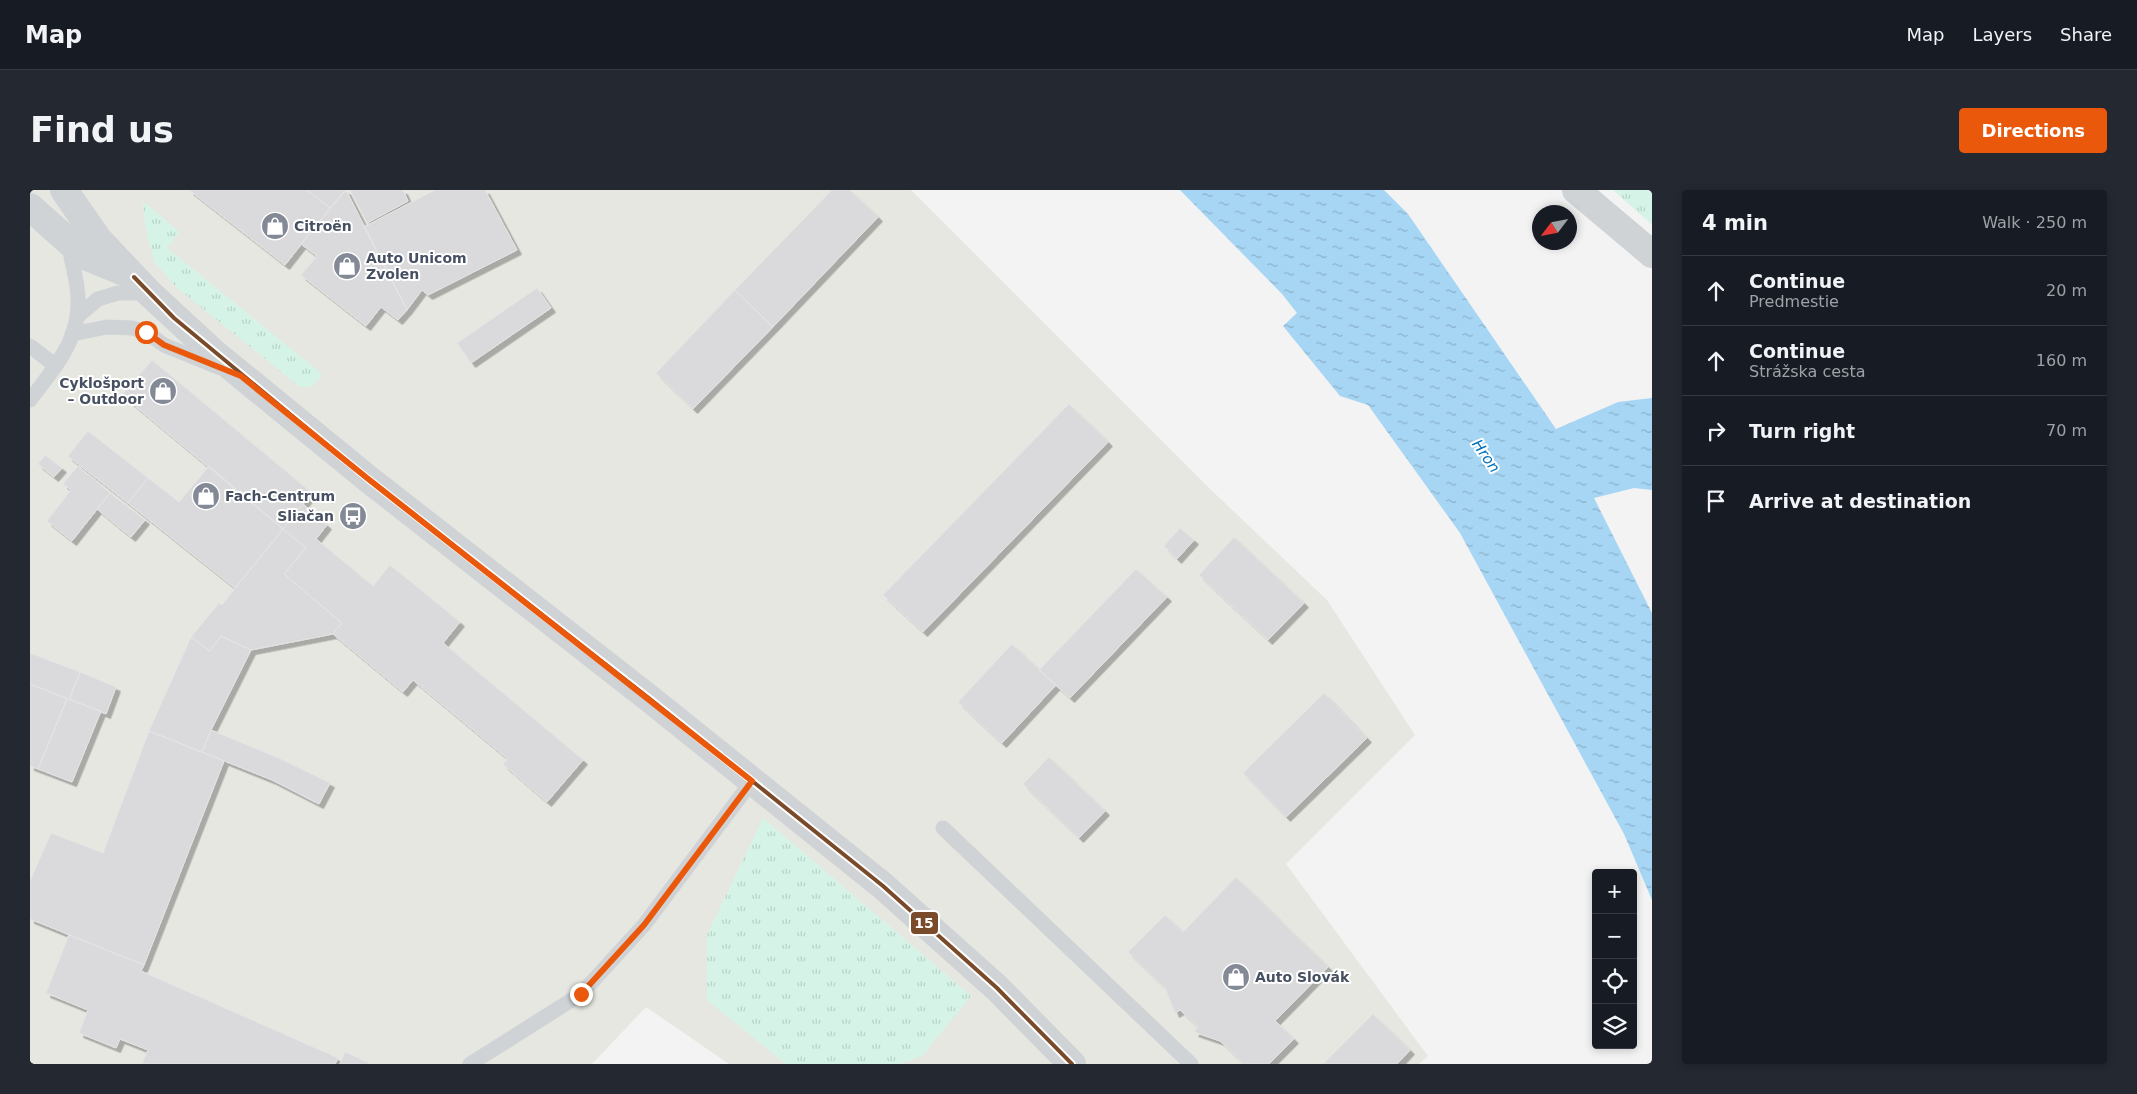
<!DOCTYPE html>
<meta charset="utf-8">
<style>
body{margin:0;font-family:"DejaVu Sans",sans-serif;background:#242831;color:#f1f3f6}
.controls{position:absolute;right:15px;bottom:15px;display:grid;overflow:hidden;border-radius:5px;box-shadow:0 2px 8px #0003}
.controls button{width:45px;height:45px;display:grid;place-items:center;padding:0;border:0;border-bottom:1px solid #363941;background:#171b24;color:#f1f3f6;font:25px sans-serif}
.compass{position:absolute;left:1502px;top:15px;width:45px;height:45px;border-radius:50%;background:#171b24;box-shadow:0 2px 8px #0003;rotate:238deg}
.stop{position:absolute;width:15px;height:15px;margin:-11px;border:4px solid #ea580c;border-radius:50%;background:#fff}
.stop.end{background:#ea580c;border-color:#fff;box-shadow:0 1px 5px #0008}
.list{margin:0;padding:0;list-style:none}
h2{display:flex;justify-content:space-between;align-items:center;height:65px;margin:0;padding:0 20px;font-size:21px}
h2 small{font-size:16px;font-weight:400;color:#9ea1a6}
.list li{display:grid;grid-template-columns:32px 1fr auto;gap:15px;align-items:center;box-sizing:border-box;height:70px;padding:0 20px;border-top:1px solid #363941}
.list b{display:block;font-size:19px;white-space:nowrap}
.list p{margin:0;font-size:16px;white-space:nowrap;color:#9ea1a6}
.list em{font-size:16px;font-style:normal;color:#9ea1a6}
.icon{flex:none;width:28px;height:28px;fill:none;stroke:currentColor;stroke-width:2;stroke-linecap:round;stroke-linejoin:round}
.map{position:relative;flex:none;width:1622px;height:874px;overflow:hidden;border-radius:5px}
header{display:flex;align-items:center;gap:30px;box-sizing:border-box;height:70px;padding:0 25px;background:#171b24;border-bottom:1px solid #363941}
header strong{font-size:24px}
nav{display:flex;gap:28px;margin-inline-start:auto;font-size:18px}
.intro{display:flex;align-items:center;justify-content:space-between;box-sizing:border-box;height:120px;padding:0 30px}
h1{margin:0;font-size:35px}
.button{padding:12px 22px;border-radius:5px;background:#ea580c;color:#fff;font-size:18px;font-weight:700}
main{display:flex;gap:30px;padding:0 30px}
aside{flex:1;background:#171b24;border-radius:5px;box-shadow:0 2px 8px #0003}
.map>svg:first-child{display:block}
.commercial{fill:#e7e7e1}
.grass{fill:url(#grass-tufts)}
.water{fill:url(#water-ripples)}
.building{fill:#dadadd;stroke:#e4e4e6;filter:url(#shadow)}
.lines{fill:none;stroke-linecap:round;stroke-linejoin:round}
.service{stroke:#d0d3d6;stroke-width:15}
.minor{stroke:#d0d3d6;stroke-width:28}
.tertiary{stroke:#d0d3d6;stroke-width:28}
.bus-1-casing{stroke:#fff;stroke-width:8}
.bus-1{stroke:#7a4b2a;stroke-width:4}
.route{stroke:#ea580c;stroke-width:6}
.labels{text-anchor:middle;stroke-width:4;stroke-linejoin:round;paint-order:stroke}
.poi-label{font-size:14px;font-weight:bold;fill:#475062;stroke:#fff;text-anchor:start}
.water-label{font-size:15px;font-style:italic;fill:#0072bc;stroke:#fff}
.line-badge{stroke:#fff;stroke-width:2}
.badge-label{font-size:14px;text-anchor:middle;font-weight:bold;fill:#fff}
</style>
<header>
<strong>Map</strong>
<nav><a>Map</a><a>Layers</a><a>Share</a></nav>
</header>
<div class="intro"><h1>Find us</h1><a class="button">Directions</a></div>
<main>
<div class="map">
<svg width="1622" height="874" viewBox="0 0 1622 874">
<defs>
<pattern id="grass-tufts" width="24" height="20" patternUnits="userSpaceOnUse" patternTransform="scale(1.25)"><rect width="24" height="20" fill="#d5f4e7"/><path d="M3 7l-1-3M5 7V3M7 7l1-3M15 17l-1-3M17 17v-4M19 17l1-3" fill="none" stroke="#b8d3c9"/></pattern>
<pattern id="water-ripples" width="26" height="14" patternUnits="userSpaceOnUse" patternTransform="scale(1.25)"><rect width="26" height="14" fill="#a7d6f4"/><path d="M2 4q2-2 4 0t4 0M15 11q2-2 4 0t4 0" fill="none" stroke="#8ab0c9"/></pattern>
<filter id="shadow"><feDropShadow dx="4.5" dy="4.5" stdDeviation="0" flood-color="#0004"/></filter>
</defs>
<rect width="100%" height="100%" fill="#f3f3f3"/>
<path class="commercial" d="M 0,0 L 881,0 L 1178,297 L 1297,410 L 1385,545 L 1256,674 L 1398,866 L 1389,874 L 699,874 L 616,817 L 562,874 L 0,874 Z"/>
<path class="grass" d="M 1583,0 L 1622,0 L 1622,35 Z
M 113,11 L 149,42 L 137,58 L 292,184 L 282,197 L 270,197 L 146,97 L 124,71 L 115,34 Z
M 733,628 L 941,806 L 892,866 L 870,874 L 756,874 L 677,810 L 677,745 Z"/>
<path class="water" d="M 1150,0 L 1354,0 L 1378,24 L 1526,239 L 1588,212 L 1622,208 L 1622,300 L 1604,298 L 1564,308 L 1622,423 L 1622,710 L 1594,644 L 1430,343 L 1338,215 L 1310,206 L 1253,136 L 1267,123 L 1252,104 Z"/>
<path class="building" d="M 159,0 L 277,0 L 300,18 L 255,75 Z
M 277,0 L 315,0 L 300,18 Z
M 316,0 L 377,120 L 368,130 L 351,117 L 336,136 L 271,85 L 287,66 L 271,54 Z
M 320,0 L 373,0 L 378,11 L 337,33 Z
M 405,0 L 455,0 L 487,60 L 398,105 L 392,100 L 377,120 L 334,37 Z
M 802,0 L 820,0 L 848,27 L 743,137 L 705,100 Z
M 507,98 L 521,118 L 441,173 L 427,153 Z
M 705,100 L 743,137 L 663,219 L 626,183 Z
M 122,170 L 282,303 L 253,339 L 92,205 Z
M 1039,214 L 1078,252 L 893,442 L 853,405 Z
M 58,241 L 118,288 L 98,313 L 38,266 Z
M 15,265 L 32,278 L 24,287 L 8,274 Z
M 48,276 L 80,303 L 42,351 L 17,331 L 41,300 L 33,294 Z
M 179,276 L 253,339 L 205,398 L 98,313 L 118,288 L 149,312 Z
M 80,303 L 115,330 L 101,347 L 67,319 Z
M 273,314 L 297,335 L 286,349 L 343,396 L 360,375 L 430,432 L 413,453 L 553,570 L 517,612 L 473,574 L 478,569 L 383,490 L 373,502 L 303,444 L 312,433 L 254,384 L 276,358 L 253,339 Z
M 1150,338 L 1164,350 L 1147,369 L 1134,356 Z
M 253,339 L 276,358 L 254,384 L 312,433 L 303,444 L 221,460 L 191,446 L 180,461 L 161,447 L 189,413 L 192,415 Z
M 1204,347 L 1274,413 L 1238,450 L 1169,385 Z
M 1106,379 L 1137,407 L 1040,508 L 1009,480 Z
M 191,446 L 221,460 L 181,540 L 172,562 L 119,541 L 161,447 L 180,461 Z
M 982,454 L 1026,495 L 972,553 L 928,512 Z
M 0,463 L 50,482 L 39,509 L 0,494 Z
M 50,482 L 86,497 L 76,524 L 40,509 Z
M 0,494 L 37,509 L 8,579 L 0,576 Z
M 1294,503 L 1337,548 L 1256,627 L 1213,583 Z
M 37,509 L 71,521 L 42,592 L 8,579 Z
M 181,540 L 251,569 L 300,593 L 289,614 L 242,590 L 172,562 Z
M 119,541 L 194,571 L 114,775 L 0,729 L 0,691 L 21,643 L 73,663 Z
M 1019,567 L 1075,621 L 1049,648 L 993,594 Z
M 1206,687 L 1298,777 L 1245,831 L 1264,849 L 1239,874 L 1214,874 L 1190,851 L 1164,842 L 1168,837 L 1150,820 L 1145,823 L 1135,798 L 1098,762 L 1135,725 L 1153,742 Z
M 39,745 L 114,775 L 111,781 L 308,868 L 305,874 L 112,874 L 118,860 L 90,849 L 86,858 L 49,843 L 58,820 L 16,803 Z
M 1343,824 L 1380,860 L 1367,874 L 1293,874 Z
M 315,862 L 341,874 L 310,874 Z"/>
<g class="lines">
<path class="service" d="M 48,126 L 68,109 L 88,103 L 119,103
M 42,144 L 77,137 L 102,138 L 116,142 L 134,155 L 188,177
M 0,156 L 26,176
M 0,210 C 27,174 54,146 47,97 C 45,82 40,67 39,52
M 913,638 L 1161,874
M 440,874 L 551,804 L 614,735 L 722,591"/>
<path class="minor" d="M 1546,0 L 1622,64"/>
<path class="tertiary" d="M 34,0 L 68,49 L 119,103 L 184,163 L 337,288 L 620,509 L 853,696 L 967,798 L 1042,874
M 0,17 L 55,66 L 94,82"/>
<g class="bus-1-casing">
<path id="bus-1" d="M 104,87 L 144,128 L 337,288 L 620,509 L 853,696 L 967,798 L 1042,874"/>
</g>
<use href="#bus-1" class="bus-1"/>
</g>
<g class="lines">
<path class="route" d="M 116,142 L 134,155 L 211,186 L 337,288 L 722,591 L 614,735 L 551,804"/>
</g>
<defs>
<g id="shop-disc" transform="scale(1.4375)"><circle r="9.5" fill="#838995" stroke="#fff"/><path d="M-5-2.5h2.3a2.7 3.5 0 0 1 5.4 0H5L5.5 6h-11ZM-1.5-2.5h3a1.5 2.3 0 0 0-3 0Z" fill="#fff"/></g>
<g id="bus-disc" transform="scale(1.4375)"><circle r="9.5" fill="#838995" stroke="#fff"/><path d="M-5-6H5V4H4V6H2V4H-2V6H-4V4H-5ZM-3.5-4V0h7V-4ZM-3.5 1.2v1.5H-2V1.2ZM2 1.2v1.5H3.5V1.2Z" fill="#fff"/></g>
</defs>
<g fill-rule="evenodd">
<use href="#shop-disc" x="245" y="36"/>
<use href="#shop-disc" x="317" y="76"/>
<use href="#shop-disc" x="133" y="201"/>
<use href="#shop-disc" x="176" y="306"/>
<use href="#bus-disc" x="323" y="326"/>
<use href="#shop-disc" x="1206" y="787"/>
</g>
<g class="labels">
<g class="poi-label">
<text x="264" y="41">Citroën</text>
<text x="336" y="73">Auto Unicom<tspan x="336" dy="16">Zvolen</tspan></text>
<text x="114" y="198" text-anchor="end">Cyklošport<tspan x="114" dy="16">– Outdoor</tspan></text>
<text x="195" y="311">Fach-Centrum</text>
<text x="304" y="331" text-anchor="end">Sliačan</text>
<text x="1225" y="792">Auto Slovák</text>
</g>
<g class="water-label">
<text transform="translate(1456 266) rotate(55)" y="5">Hron</text>
</g>
</g>
<rect class="line-badge" x="880" y="721" width="29" height="24" rx="5" fill="#7a4b2a"/>
<g class="badge-label">
<text x="894" y="738">15</text>
</g>
</svg>
<div class="controls">
<button>+</button>
<button>−</button>
<button><svg class="icon" aria-label="locate" viewBox="0 0 24 24"><circle cx="12" cy="12" r="6"/><path d="M12 2v4M12 18v4M2 12h4M18 12h4"/></svg></button>
<button><svg class="icon" aria-label="layers" viewBox="0 0 24 24"><path d="M12 4l9 5-9 5-9-5zM3 14l9 5 9-5"/></svg></button>
</div>
<svg class="compass" viewBox="-18 -18 36 36"><path d="M0-13l5 13h-10z" fill="#e53935"/><path d="M0 13l5-13h-10z" fill="#9ea1a6"/></svg>
<div class="stop" style="left:116px;top:142px"></div>
<div class="stop end" style="left:551px;top:804px"></div>
</div>
<aside>
<h2>4 min<small>Walk · 250 m</small></h2>
<ul class="list">
<li><svg class="icon" aria-label="ahead" viewBox="0 0 24 24"><path d="M12 20V5M6 11l6-6 6 6"/></svg><div><b>Continue</b><p>Predmestie</p></div><em>20 m</em></li>
<li><svg class="icon" aria-label="ahead" viewBox="0 0 24 24"><path d="M12 20V5M6 11l6-6 6 6"/></svg><div><b>Continue</b><p>Strážska cesta</p></div><em>160 m</em></li>
<li><svg class="icon" aria-label="right" viewBox="0 0 24 24"><path d="M7 20v-9h11M14 6l5 5-5 5"/></svg><div><b>Turn right</b></div><em>70 m</em></li>
<li><svg class="icon" aria-label="arrive" viewBox="0 0 24 24"><path d="M6 21V4h12l-3 4 3 4H6"/></svg><div><b>Arrive at destination</b></div></li>
</ul>
</aside>
</main>
